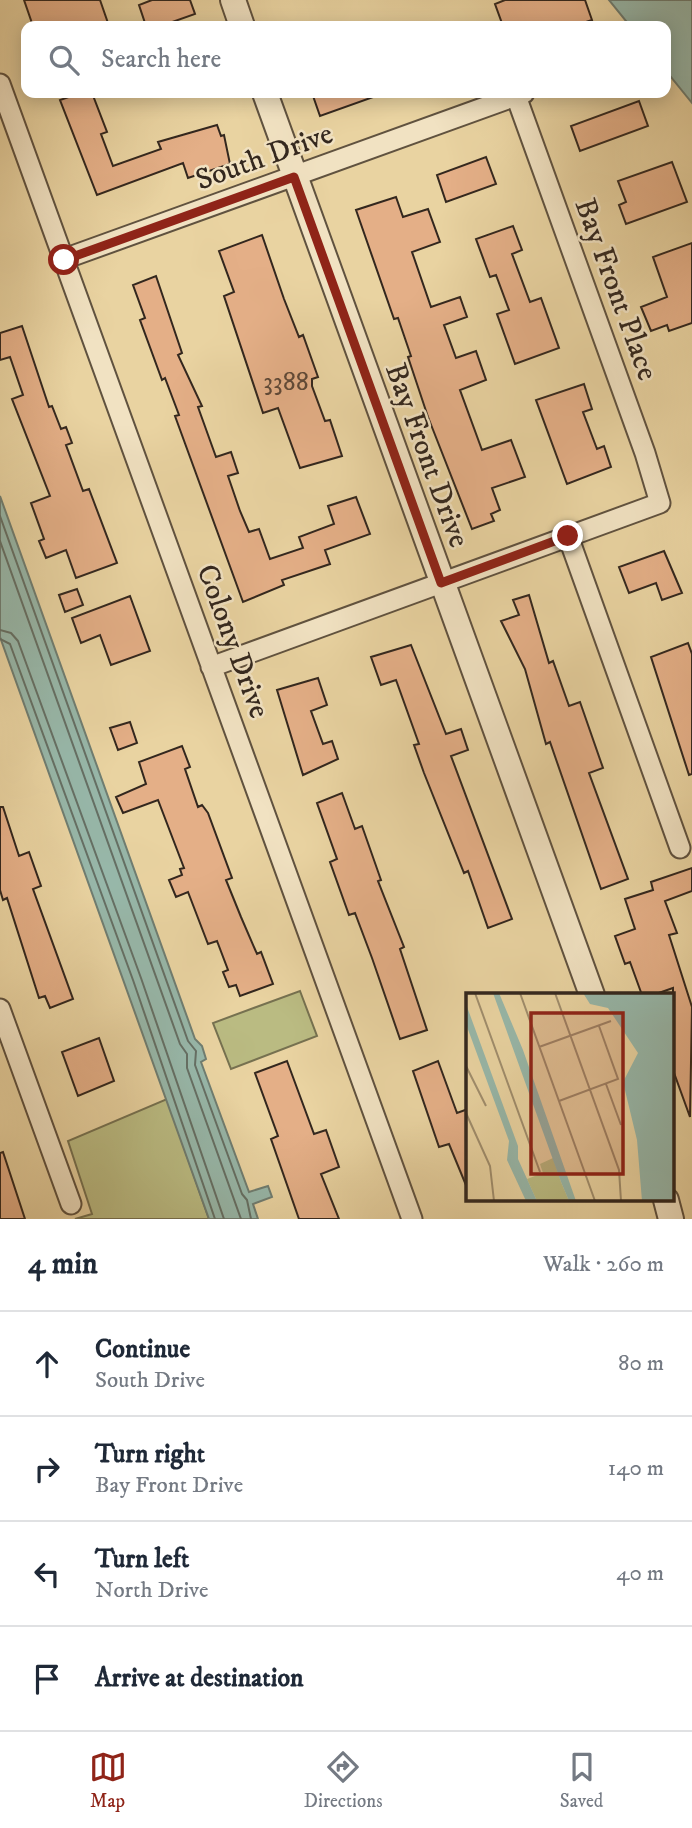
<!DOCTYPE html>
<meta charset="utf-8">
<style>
body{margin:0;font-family:"IM FELL DW Pica",serif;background:#f2f2f3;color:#1f2937}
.stop{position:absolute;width:21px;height:21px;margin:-16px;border:5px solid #8f2418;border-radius:50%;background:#fff}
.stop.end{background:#8f2418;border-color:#fff;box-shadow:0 2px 7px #0008}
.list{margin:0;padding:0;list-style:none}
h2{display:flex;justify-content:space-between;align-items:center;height:91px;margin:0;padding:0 28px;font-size:30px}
h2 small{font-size:23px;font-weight:400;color:#747a83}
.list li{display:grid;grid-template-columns:46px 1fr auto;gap:21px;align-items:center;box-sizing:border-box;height:105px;padding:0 28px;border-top:2px solid #e0e1e3}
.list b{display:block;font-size:26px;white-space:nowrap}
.list p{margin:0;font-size:23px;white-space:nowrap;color:#747a83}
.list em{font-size:23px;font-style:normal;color:#747a83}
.icon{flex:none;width:38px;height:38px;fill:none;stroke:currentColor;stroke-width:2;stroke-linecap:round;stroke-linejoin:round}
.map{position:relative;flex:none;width:692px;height:1219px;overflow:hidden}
.search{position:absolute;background:#fff;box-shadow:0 4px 18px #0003;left:21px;right:21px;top:21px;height:77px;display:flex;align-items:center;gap:18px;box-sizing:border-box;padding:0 24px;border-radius:14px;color:#747a83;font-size:26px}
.sheet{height:511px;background:#fff}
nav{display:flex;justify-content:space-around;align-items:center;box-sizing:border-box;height:98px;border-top:2px solid #e0e1e3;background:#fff;font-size:19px;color:#747a83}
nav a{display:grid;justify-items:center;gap:4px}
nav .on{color:#8f2418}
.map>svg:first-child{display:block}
.green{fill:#babb82;stroke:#767150;stroke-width:2}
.water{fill:#97b7a9;stroke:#6f7d71;stroke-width:2}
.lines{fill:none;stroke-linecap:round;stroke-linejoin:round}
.shore{stroke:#656f64;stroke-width:2}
.building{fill:#e4af87;stroke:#33271e;stroke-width:2}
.minor-casing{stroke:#60523f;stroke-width:23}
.tertiary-casing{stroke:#60523f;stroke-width:28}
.minor{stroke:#f1e2c2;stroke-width:19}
.tertiary{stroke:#f1e2c2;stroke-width:24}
.route{stroke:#8f2418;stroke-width:9}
.labels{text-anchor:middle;stroke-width:5;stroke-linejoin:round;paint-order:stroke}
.number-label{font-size:26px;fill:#5f4938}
.street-label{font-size:30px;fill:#33271e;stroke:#f1e2c2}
.inset-road{fill:none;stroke:#a08e6d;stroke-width:2}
.view{fill:#8f2418;fill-opacity:0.15;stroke:#8f2418;stroke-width:3.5}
.inset-edge{fill:none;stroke:#33271e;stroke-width:3.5}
</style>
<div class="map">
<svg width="692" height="1219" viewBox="0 0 692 1219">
<rect width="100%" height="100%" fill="#e9d3a1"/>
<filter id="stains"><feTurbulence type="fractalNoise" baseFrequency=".00286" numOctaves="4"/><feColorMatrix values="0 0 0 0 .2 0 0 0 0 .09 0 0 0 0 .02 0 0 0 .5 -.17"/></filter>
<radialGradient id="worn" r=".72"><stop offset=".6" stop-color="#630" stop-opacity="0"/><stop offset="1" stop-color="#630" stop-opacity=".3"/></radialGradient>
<path class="green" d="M 300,991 L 317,1036 L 231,1069 L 213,1023 Z
M 167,1099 L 209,1219 L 75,1219 L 92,1214 L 68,1141 Z"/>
<path class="water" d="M 609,0 L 692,0 L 692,103 L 666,71 L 666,26 L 630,26 Z
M 0,496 L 195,1039 L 202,1046 L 206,1059 L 201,1062 L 249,1192 L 268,1186 L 272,1197 L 253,1204 L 258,1219 L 209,1219 L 0,637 Z"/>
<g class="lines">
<path class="shore" d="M 0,516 L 188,1041 L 196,1051 L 195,1065 L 242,1194 L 247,1200 L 251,1219
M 0,541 L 180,1044 L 187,1054 L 187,1068 L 241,1219
M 0,630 L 11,633 L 18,641 L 141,978 L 224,1219
M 0,639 L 10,644 L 133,980 L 215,1219"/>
</g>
<path class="building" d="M 24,0 L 100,0 L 109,26 L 33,26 Z
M 152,0 L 190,0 L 195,14 L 161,26 L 146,26 L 139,5 Z
M 505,0 L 585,0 L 592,20 L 574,26 L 503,26 L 495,4 Z
M 80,93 L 92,93 L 107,132 L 101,134 L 113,166 L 161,149 L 158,142 L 217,125 L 221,136 L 224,135 L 230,164 L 188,178 L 183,163 L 97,195 L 60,100 Z
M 312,93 L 378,93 L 379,95 L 320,116 Z
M 639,101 L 648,126 L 580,151 L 571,126 Z
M 486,157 L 496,184 L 446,202 L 437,175 Z
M 672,162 L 687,202 L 626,224 L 619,205 L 626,202 L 618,181 Z
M 396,197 L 403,217 L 428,209 L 440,242 L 412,252 L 431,307 L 460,297 L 467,317 L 444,325 L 456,358 L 476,351 L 486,380 L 460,390 L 482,450 L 511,440 L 525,477 L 492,488 L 500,510 L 491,514 L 494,521 L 472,529 L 428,417 L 408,357 L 411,356 L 398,318 L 394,319 L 356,210 Z
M 513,226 L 522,250 L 512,254 L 530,302 L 541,298 L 559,348 L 515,364 L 497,314 L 509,310 L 496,275 L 490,277 L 476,239 Z
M 262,235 L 284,299 L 299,337 L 303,335 L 318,377 L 312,379 L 312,386 L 325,421 L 330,420 L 342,456 L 300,468 L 278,408 L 263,413 L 224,296 L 234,292 L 219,251 Z
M 692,243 L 692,323 L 669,331 L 667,325 L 651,331 L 641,307 L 667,297 L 653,257 Z
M 156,276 L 182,353 L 178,355 L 202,406 L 198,407 L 216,457 L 231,452 L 238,473 L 228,476 L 240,511 L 249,532 L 259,529 L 270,559 L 303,548 L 299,537 L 334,524 L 328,506 L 356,497 L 370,534 L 325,550 L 330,564 L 282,580 L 284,585 L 243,602 L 175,416 L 179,415 L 165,378 L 162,380 L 140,320 L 145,318 L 133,285 Z
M 22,326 L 49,407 L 52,406 L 61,429 L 66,427 L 72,443 L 66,445 L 83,491 L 89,489 L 117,563 L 76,578 L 66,550 L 46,558 L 39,541 L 44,539 L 31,503 L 50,496 L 12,399 L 23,395 L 10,357 L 0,360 L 0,333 Z
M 584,384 L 592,409 L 583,412 L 597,449 L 604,446 L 611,467 L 567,484 L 536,400 Z
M 664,551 L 682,593 L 662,600 L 656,583 L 629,593 L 619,567 Z
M 77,589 L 83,605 L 65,612 L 59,595 Z
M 529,595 L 549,663 L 553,661 L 569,706 L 580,702 L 603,768 L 589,773 L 628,879 L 601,889 L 550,742 L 546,744 L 525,669 L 501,621 L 519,615 L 513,600 Z
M 130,596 L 150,651 L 111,665 L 100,635 L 81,643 L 72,618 Z
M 688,643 L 692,654 L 692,774 L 689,775 L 651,657 Z
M 411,645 L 446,734 L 461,729 L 468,750 L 451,756 L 512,919 L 488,928 L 468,871 L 464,873 L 424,773 L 414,745 L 419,744 L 396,680 L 381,685 L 371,657 Z
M 318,678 L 327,705 L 311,711 L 323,744 L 332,741 L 338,759 L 303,775 L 277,690 Z
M 130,722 L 137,743 L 118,750 L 110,728 Z
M 182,746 L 190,767 L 185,769 L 198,807 L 202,805 L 208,813 L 232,878 L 226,880 L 241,917 L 257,954 L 261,952 L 273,984 L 240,996 L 236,985 L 229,987 L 223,972 L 228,970 L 217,941 L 208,944 L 188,892 L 176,897 L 169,880 L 182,875 L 180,869 L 184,868 L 158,800 L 123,813 L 116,797 L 146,784 L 139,762 Z
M 342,793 L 355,829 L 362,826 L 381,880 L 378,881 L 404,947 L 400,949 L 427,1030 L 400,1039 L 372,958 L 355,913 L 349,915 L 330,862 L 337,859 L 317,803 Z
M 0,807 L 3,807 L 19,856 L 29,852 L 41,886 L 33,889 L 73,999 L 50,1008 L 45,996 L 39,998 L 7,898 L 3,900 L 0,890 Z
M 692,868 L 692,891 L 665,901 L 677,933 L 669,935 L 692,1007 L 690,1117 L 673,1070 L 673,988 L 653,995 L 642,995 L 630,962 L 625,964 L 615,936 L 635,929 L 625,899 L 653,890 L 651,882 Z
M 99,1038 L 114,1081 L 78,1096 L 62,1052 Z
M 287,1061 L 314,1134 L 326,1130 L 339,1167 L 321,1174 L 339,1219 L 299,1219 L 271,1139 L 278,1136 L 255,1073 Z
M 438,1061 L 457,1113 L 468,1109 L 468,1190 L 449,1144 L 439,1147 L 413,1071 Z
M 3,1152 L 25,1219 L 0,1219 L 0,1153 Z"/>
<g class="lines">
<g class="minor-casing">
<path id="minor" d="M 0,84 L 412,1219
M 64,259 L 524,93
M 568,536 L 680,848
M 211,667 L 660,503 L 645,453 L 516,96
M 0,1009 L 71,1204"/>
</g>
<g class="tertiary-casing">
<path id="tertiary" d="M 233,0 L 242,26
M 265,93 L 592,995
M 666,1200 L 671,1219"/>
</g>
<use href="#minor" class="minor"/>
<use href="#tertiary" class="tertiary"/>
</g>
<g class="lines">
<path class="route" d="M 64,260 L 294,177 L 441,583 L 568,536"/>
</g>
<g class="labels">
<g class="number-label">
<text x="286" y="390">3388</text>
</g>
<g class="street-label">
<text transform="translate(264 156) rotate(-20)" y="10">South Drive</text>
<text transform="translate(617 289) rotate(70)" y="10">Bay Front Place</text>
<text transform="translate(428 455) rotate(70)" y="10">Bay Front Drive</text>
<text transform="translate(234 641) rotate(70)" y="10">Colony Drive</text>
</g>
</g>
<g transform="translate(466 993)">
<rect width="208" height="208" fill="#e9d3a1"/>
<path d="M 87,165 L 95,189 L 103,208 L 71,208 L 61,186 L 77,180 L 74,171 Z" fill="#babb82"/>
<path d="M 27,0 L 33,0 L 57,57 L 110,208 L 103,208 L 95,189 ZM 117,0 L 208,0 L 208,208 L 176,208 L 171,147 L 157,89 L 172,60 L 142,15 L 124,11 ZM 0,11 L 52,153 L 52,166 L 71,208 L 60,208 L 41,167 L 43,148 L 0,31 Z" fill="#97b7a9"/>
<path class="inset-road" d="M 9,0 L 74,179M 54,0 L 129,208M 89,0 L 153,177 L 155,208M 73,54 L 145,28M 0,73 L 20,113M 140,91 L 155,132M 93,108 L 152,86 L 133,33M 0,120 L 24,173 L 28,208"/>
<path class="view" d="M 65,20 L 157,20 L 157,181 L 65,181 Z"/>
<rect width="208" height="208" class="inset-edge"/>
</g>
<rect width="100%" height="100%" filter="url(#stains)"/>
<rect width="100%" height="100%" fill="url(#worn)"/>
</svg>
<div class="stop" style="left:64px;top:260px"></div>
<div class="stop end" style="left:568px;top:536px"></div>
<div class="search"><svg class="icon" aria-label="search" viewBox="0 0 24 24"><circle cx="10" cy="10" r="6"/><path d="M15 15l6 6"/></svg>Search here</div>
</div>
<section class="sheet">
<h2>4 min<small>Walk · 260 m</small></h2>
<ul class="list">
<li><svg class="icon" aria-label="ahead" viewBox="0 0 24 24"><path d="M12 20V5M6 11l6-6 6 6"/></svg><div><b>Continue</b><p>South Drive</p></div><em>80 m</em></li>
<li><svg class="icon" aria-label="right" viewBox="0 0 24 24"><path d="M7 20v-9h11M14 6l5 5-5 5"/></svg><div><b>Turn right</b><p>Bay Front Drive</p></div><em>140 m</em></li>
<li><svg class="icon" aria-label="left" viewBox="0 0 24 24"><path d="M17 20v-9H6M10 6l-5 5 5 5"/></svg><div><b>Turn left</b><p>North Drive</p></div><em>40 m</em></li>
<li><svg class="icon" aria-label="arrive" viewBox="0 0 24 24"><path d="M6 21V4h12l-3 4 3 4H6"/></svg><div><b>Arrive at destination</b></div></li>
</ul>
</section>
<nav>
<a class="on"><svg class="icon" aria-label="map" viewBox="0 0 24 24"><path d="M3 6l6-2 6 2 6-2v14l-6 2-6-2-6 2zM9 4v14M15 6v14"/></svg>Map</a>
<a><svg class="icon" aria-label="directions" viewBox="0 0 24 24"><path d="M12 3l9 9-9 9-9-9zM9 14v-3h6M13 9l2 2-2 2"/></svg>Directions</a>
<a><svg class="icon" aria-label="saved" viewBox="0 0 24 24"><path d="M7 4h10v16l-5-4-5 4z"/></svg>Saved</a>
</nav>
